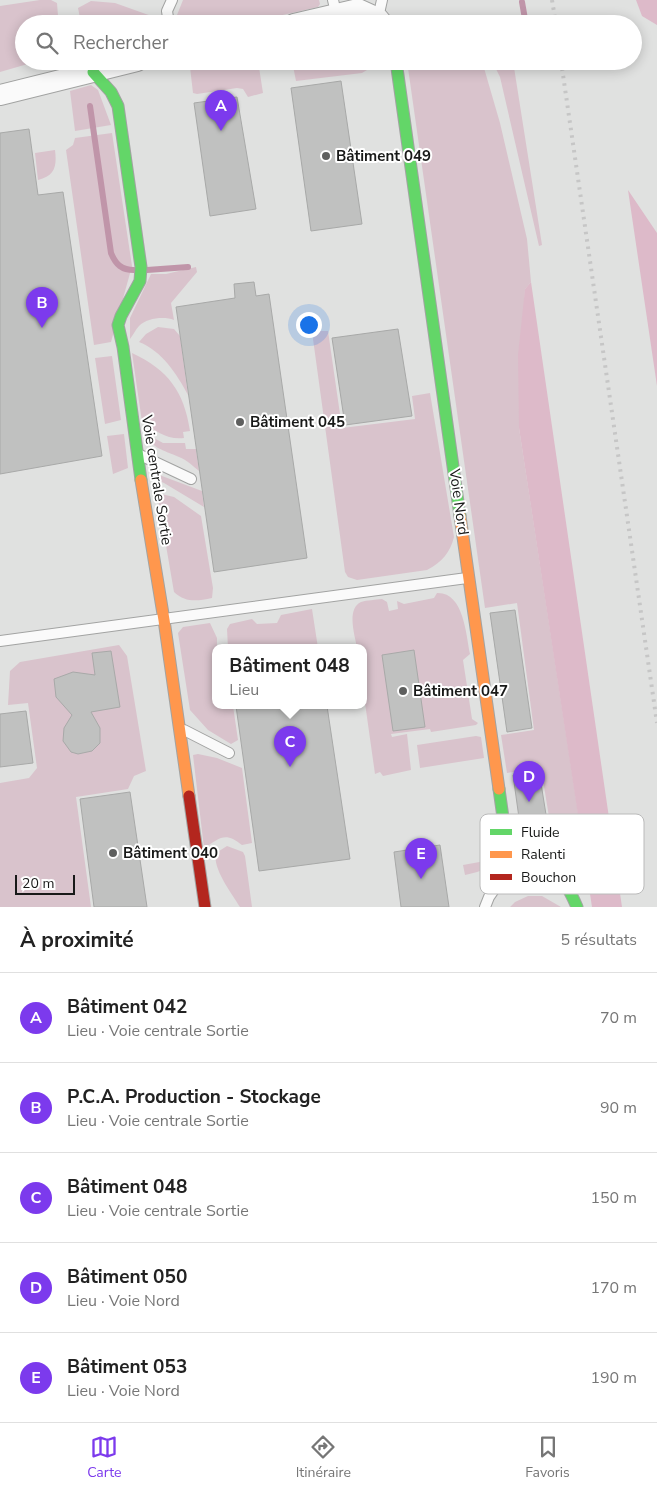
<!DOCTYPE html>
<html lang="fr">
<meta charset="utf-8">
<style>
body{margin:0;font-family:"Nunito Sans",sans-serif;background:#f6f6f6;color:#222}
.scale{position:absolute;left:15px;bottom:12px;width:60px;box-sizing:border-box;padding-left:5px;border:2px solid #181918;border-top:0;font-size:14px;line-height:18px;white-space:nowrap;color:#181918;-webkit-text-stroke:4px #fff;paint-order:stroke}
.you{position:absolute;left:308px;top:324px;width:18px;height:18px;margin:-12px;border:4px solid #fff;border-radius:50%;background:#1a73e8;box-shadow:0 0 0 8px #1a73e833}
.badge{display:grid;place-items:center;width:32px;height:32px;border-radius:50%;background:#7c3aed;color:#fff;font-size:16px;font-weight:700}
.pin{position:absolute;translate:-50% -41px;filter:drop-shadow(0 1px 2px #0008)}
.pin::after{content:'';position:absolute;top:26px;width:18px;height:15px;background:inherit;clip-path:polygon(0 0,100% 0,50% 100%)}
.popup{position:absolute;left:212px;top:644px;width:155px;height:65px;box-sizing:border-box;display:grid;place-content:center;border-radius:10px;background:#fff;filter:drop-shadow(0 1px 4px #0005);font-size:16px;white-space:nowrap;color:#767676}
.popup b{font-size:19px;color:#222}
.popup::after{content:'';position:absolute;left:50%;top:100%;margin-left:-10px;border:10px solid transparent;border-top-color:#fff}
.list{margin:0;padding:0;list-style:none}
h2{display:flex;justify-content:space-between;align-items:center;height:65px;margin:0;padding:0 20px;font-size:21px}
h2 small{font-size:16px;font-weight:400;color:#767676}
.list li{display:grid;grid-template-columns:32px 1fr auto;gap:15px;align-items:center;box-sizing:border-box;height:90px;padding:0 20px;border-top:1px solid #e0e0e0}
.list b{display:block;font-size:19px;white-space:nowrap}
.list p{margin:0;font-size:16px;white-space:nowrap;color:#767676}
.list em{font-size:16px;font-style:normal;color:#767676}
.icon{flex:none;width:28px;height:28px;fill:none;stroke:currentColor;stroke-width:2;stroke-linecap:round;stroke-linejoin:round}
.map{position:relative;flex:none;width:657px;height:907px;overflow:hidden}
.search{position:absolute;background:#fff;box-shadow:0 2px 12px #0003;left:15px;right:15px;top:15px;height:55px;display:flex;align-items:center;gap:12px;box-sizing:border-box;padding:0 18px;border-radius:28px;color:#767676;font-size:19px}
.sheet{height:515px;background:#fff}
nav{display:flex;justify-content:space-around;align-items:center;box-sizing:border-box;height:70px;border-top:1px solid #e0e0e0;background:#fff;font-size:14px;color:#767676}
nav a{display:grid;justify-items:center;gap:2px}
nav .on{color:#7c3aed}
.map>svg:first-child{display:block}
.green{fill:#d9c3cc}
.forest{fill:#ddbac9}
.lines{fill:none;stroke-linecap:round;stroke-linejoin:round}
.stream{stroke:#c095a9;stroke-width:6}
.building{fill:#c0c1c0;stroke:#a8a9a8}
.lane-casing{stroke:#a2a3a2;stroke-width:12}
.street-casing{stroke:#a2a3a2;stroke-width:22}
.fast-casing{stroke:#a2a3a2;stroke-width:13}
.slow-casing{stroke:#a2a3a2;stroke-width:13}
.jam-casing{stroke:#a2a3a2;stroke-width:13}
.lane{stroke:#fafafa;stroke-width:10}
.street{stroke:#fafafa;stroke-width:20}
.fast{stroke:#63d668;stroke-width:11}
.slow{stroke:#ff974d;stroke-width:11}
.jam{stroke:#b3261e;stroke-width:11}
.rail{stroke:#c6c6c6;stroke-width:4;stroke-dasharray:2.5 5;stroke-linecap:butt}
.poi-dot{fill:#5e5f5e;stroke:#fff;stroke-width:2}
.labels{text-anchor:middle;stroke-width:4;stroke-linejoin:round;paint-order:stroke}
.poi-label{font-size:15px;font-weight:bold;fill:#181918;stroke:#fff;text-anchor:start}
.street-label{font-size:15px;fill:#181918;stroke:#fff}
.key{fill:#fff;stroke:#bababa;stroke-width:1}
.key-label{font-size:14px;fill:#181918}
</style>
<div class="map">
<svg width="657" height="907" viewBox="0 0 657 907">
<rect width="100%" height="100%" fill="#e0e1e0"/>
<path class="green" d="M 40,0 L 51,0 L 57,3 L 58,16 L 56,24 L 24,24 L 24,61 L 38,61 L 0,72 L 0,6 Z
M 183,0 L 319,0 L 320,4 L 318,7 L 243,24 L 182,24 L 175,20 Z
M 91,1 L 115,3 L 157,18 L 159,24 L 79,24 L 80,18 L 78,8 Z
M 193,61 L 258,61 L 263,93 L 248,97 L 243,89 L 237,88 L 197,94 L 193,93 L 190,67 Z
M 292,61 L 378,61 L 377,64 L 362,73 L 296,81 Z
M 407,61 L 482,61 L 500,123 L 527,239 L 531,282 L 525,289 L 519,428 L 580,825 L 551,829 L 541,768 L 507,773 L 501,735 L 534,730 L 517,603 L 485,608 Z
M 492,61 L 513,61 L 542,245 L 539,246 L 500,77 Z
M 91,85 L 98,90 L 111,125 L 75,131 L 70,91 Z
M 112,133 L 132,266 L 111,342 L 94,345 L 66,150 L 73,145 L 75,138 Z
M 55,150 C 57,166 55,176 38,180 L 35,153 Z
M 196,267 L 197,272 L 171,303 L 174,320 C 164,316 147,318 139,326 C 136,329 133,335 130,339 L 130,318 L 151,274 L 166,274 Z
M 158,327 L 174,329 L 180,336 L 188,395 C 177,374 162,351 139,342 L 146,334 Z
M 319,331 L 328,331 L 342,428 L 415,419 L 412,396 L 430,393 L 454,537 C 450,553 442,562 427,570 L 357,580 L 348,577 L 345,572 L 313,339 L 314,333 Z
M 132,353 C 168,370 184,391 190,431 L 183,432 L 184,438 C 167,440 156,431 142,422 Z
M 112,356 L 121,420 L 105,424 L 95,358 Z
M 143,432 L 163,443 L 185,443 L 186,449 L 196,449 L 199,471 C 193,466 187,460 179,457 C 163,450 151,448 143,432 Z
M 124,434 L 128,468 L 113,474 L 107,436 Z
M 154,473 L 202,491 L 204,507 L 164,483 L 157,480 L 150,480 Z
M 157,493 L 174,497 L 201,516 L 213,588 L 212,598 C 197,601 186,603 174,592 Z
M 437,593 C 464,592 466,635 470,654 L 463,660 L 472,719 L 478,723 L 476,725 L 431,732 L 430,729 L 391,734 L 392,737 L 407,734 L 411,770 L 383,776 L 380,772 L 375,774 L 364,696 L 364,648 L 357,648 C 355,636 346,609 361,602 C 367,600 375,600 382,599 L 387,602 L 389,611 L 398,609 L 397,601 L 404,604 L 434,598 Z
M 312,609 L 318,648 L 228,648 L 227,629 L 230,624 L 252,619 L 257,624 L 277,623 L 281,615 Z
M 210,623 L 217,638 L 216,706 L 233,706 L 238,740 L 231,744 L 208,730 L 190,710 L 178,633 L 183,627 Z
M 119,645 L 127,656 L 146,771 L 134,776 L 128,789 L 76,797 L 91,907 L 0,907 L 0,783 L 29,778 L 37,768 L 28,703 L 8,705 L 10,671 L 20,662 Z
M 476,736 L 481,737 L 484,758 L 420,768 L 417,745 Z
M 198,754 L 217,758 L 242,768 L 252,843 L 242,845 C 225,831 220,838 204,848 L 193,755 Z
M 495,844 C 497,868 484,871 465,875 L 463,865 L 485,861 L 483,847 Z
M 227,846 L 243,852 L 245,856 L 252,907 L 240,907 C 232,894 212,868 216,853 Z
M 528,896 L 542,896 L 561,907 L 510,907 L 515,902 Z"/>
<path class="forest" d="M 636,0 L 657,0 L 657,25 L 642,16 Z
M 628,190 L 657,233 L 657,386 Z
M 531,282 L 622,907 L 592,907 L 519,428 L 518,355 L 525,289 Z"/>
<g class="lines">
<path class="stream" d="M 522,2 L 525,19
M 90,106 L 111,253 C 116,265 122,270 134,270
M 147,270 L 188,267"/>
</g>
<path class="building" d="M 341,81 L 362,224 L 311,231 L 291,88 Z
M 237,97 L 256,209 L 210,216 L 194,103 Z
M 29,129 L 38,195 L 63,192 L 102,456 L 0,474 L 0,133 Z
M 254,282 L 256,296 L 269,294 L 307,558 L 214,572 L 176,307 L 235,298 L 234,284 Z
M 398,329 L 412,416 L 345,425 L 332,338 Z
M 515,610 L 532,728 L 507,732 L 490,613 Z
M 414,650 L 425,727 L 393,731 L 382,655 Z
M 111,651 L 120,707 L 91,712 L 100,728 L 100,743 L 92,751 L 78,754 L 71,752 L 63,741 L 64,728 L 72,715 L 56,697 L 54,679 L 73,672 L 95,675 L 92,653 Z
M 236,706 L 327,706 L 350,859 L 259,871 Z
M 26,711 L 33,763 L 0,767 L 0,714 Z
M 539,771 L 548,827 L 521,832 L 513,775 Z
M 130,792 L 147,907 L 94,907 L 80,799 Z
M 440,845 L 449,907 L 401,907 L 394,852 Z"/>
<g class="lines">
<g class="lane-casing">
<path id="lane" d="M 333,0 L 336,13
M 378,18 L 382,0
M 169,24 L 167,11 L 172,0
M 140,455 L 191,479
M 0,641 L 467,578
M 184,730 L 229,753
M 485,907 L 489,897 L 515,859"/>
</g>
<g class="street-casing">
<path id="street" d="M 294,24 L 358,9 L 378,18 L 383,24
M 0,95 L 137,61"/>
</g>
<g class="fast-casing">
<path id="fast" d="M 396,61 L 460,516
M 93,72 L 111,92 L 118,106 L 141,267 L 140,281 L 121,316 L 118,325 L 123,347 L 141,480
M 499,789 L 507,846 C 521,867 531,859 550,870 C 564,878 571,893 577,907"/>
</g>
<g class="slow-casing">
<path id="slow" d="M 141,480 L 164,620 L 189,796
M 460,516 L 499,789"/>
</g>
<g class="jam-casing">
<path id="jam" d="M 189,796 L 205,907"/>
</g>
<use href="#lane" class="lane"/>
<use href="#street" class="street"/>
<use href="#fast" class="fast"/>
<use href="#slow" class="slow"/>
<use href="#jam" class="jam"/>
<path class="rail" d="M 552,0 L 556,24
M 561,61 L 657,723"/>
</g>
<g class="poi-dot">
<circle cx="326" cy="156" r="5"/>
<circle cx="240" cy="422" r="5"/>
<circle cx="403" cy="691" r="5"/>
<circle cx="113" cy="853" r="5"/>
</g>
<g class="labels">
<g class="poi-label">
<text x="336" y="161">Bâtiment 049</text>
<text x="250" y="427">Bâtiment 045</text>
<text x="413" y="696">Bâtiment 047</text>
<text x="123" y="858">Bâtiment 040</text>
</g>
<g class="street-label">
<text transform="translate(157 480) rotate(81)" y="5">Voie centrale Sortie</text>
<text transform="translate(459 502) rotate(82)" y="5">Voie Nord</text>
</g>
</g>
<rect x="480" y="814" width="164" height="80" rx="8" class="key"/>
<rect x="490" y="829" width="22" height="6" fill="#63d668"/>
<rect x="490" y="851" width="22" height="7" fill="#ff974d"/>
<rect x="490" y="874" width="22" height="6" fill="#b3261e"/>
<g class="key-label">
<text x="521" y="837">Fluide</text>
<text x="521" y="859">Ralenti</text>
<text x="521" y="882">Bouchon</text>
</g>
</svg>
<div class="scale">20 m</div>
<div class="you"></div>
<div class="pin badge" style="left:221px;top:131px">A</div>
<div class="pin badge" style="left:42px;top:328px">B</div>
<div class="pin badge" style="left:290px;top:767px">C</div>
<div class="popup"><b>Bâtiment 048</b>Lieu</div>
<div class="pin badge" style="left:529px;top:802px">D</div>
<div class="pin badge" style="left:421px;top:879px">E</div>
<div class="search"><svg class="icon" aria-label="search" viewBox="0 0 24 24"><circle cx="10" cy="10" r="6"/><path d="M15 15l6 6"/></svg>Rechercher</div>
</div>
<section class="sheet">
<h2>À proximité<small>5 résultats</small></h2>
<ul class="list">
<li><span class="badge">A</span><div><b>Bâtiment 042</b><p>Lieu · Voie centrale Sortie</p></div><em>70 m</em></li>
<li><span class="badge">B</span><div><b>P.C.A. Production - Stockage</b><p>Lieu · Voie centrale Sortie</p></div><em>90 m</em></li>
<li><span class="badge">C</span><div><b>Bâtiment 048</b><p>Lieu · Voie centrale Sortie</p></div><em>150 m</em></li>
<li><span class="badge">D</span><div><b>Bâtiment 050</b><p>Lieu · Voie Nord</p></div><em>170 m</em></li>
<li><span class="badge">E</span><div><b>Bâtiment 053</b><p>Lieu · Voie Nord</p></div><em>190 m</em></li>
</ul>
</section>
<nav>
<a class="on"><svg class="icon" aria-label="map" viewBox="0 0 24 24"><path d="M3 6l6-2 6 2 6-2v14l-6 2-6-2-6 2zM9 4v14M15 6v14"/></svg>Carte</a>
<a><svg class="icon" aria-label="directions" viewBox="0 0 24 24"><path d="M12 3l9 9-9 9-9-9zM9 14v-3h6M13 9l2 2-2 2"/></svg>Itinéraire</a>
<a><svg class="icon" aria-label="saved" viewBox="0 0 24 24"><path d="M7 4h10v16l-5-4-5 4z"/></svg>Favoris</a>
</nav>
